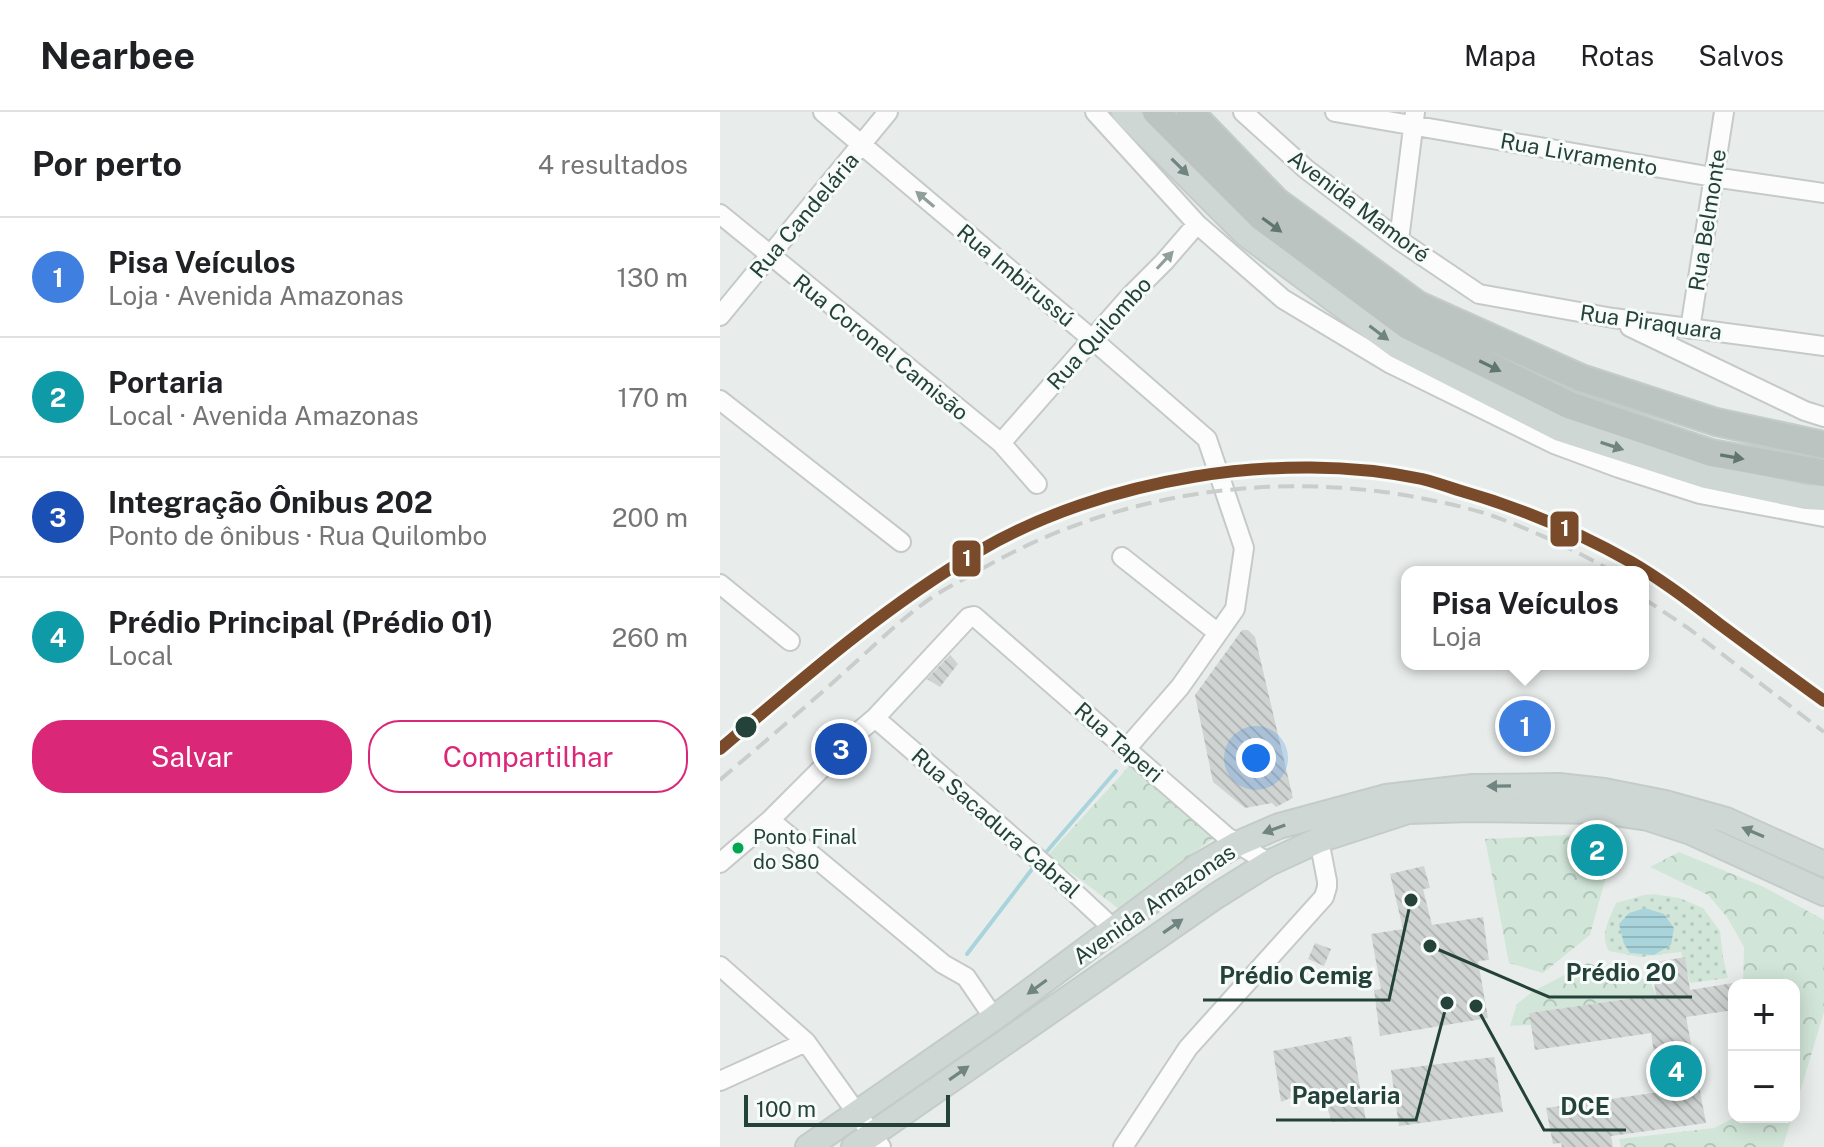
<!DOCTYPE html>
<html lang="pt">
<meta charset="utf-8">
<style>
body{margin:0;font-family:"Public Sans",sans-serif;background:#f2f2f2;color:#202124}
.controls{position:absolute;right:24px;bottom:24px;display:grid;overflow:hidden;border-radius:16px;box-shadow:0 4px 20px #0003}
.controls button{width:72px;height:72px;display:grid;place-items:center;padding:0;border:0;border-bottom:2px solid #e0e0e0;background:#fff;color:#202124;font:40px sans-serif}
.scale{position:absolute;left:24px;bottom:20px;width:206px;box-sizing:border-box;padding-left:8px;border:4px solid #24423a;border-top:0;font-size:22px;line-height:28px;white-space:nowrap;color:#24423a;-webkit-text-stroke:6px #f7fbf9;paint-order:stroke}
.you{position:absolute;left:536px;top:646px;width:28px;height:28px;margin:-20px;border:6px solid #fff;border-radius:50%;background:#1a73e8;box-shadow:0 0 0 12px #1a73e833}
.badge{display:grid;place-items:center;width:52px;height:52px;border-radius:50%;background:#db2777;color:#fff;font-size:26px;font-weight:700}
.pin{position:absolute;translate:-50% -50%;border:4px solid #fff;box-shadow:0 2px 8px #0006}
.popup{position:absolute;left:681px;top:454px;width:248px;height:104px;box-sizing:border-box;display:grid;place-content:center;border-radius:16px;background:#fff;filter:drop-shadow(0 2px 6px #0005);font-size:26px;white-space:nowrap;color:#757577}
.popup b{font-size:30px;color:#202124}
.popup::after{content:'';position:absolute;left:50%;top:100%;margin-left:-16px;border:16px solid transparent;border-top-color:#fff}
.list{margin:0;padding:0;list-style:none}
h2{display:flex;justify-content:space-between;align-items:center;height:104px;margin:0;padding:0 32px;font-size:34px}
h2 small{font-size:26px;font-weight:400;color:#757577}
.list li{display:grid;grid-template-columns:52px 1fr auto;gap:24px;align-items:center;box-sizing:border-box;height:120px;padding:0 32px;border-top:2px solid #e0e0e0}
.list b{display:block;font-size:30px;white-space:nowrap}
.list p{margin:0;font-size:26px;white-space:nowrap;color:#757577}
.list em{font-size:26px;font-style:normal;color:#757577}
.actions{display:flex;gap:16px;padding:24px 32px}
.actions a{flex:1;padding:18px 0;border:2px solid #db2777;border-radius:32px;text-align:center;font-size:28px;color:#db2777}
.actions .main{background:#db2777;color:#fff}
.map{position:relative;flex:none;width:1104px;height:1035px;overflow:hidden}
header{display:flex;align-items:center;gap:48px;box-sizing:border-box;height:112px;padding:0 40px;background:#fff;border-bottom:2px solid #e0e0e0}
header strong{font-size:38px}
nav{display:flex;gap:44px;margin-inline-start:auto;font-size:28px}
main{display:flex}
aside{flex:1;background:#fff}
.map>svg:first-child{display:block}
.forest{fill:url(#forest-crowns)}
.park{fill:url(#park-dots)}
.water{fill:url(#water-rules)}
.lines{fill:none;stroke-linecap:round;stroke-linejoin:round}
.stream{stroke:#a9d4db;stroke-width:4}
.building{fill:url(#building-back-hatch)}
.minor-casing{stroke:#c5cac8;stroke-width:22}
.major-casing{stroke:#c3ccc9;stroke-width:28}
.highway-casing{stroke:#c3ccc9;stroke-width:30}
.minor{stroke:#fcfcfc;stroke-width:18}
.major{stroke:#cfd7d5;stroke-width:24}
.highway{stroke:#bcc4c2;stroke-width:26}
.rail{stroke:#c9cdcc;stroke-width:4;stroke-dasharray:16 8;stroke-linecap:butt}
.metro-1-casing{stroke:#f7fbf9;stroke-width:18}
.metro-1{stroke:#7a4b2a;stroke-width:12}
.oneway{fill:#718580}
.oneway2{fill:#909f9b}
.oneway3{fill:#617670}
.stop-dot{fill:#24423a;stroke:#f7fbf9;stroke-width:3}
.bus-dot{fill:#00a651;stroke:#f7fbf9;stroke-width:3}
.labels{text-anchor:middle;stroke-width:6;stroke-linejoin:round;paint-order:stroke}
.bus-label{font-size:20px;fill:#24423a;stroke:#f7fbf9;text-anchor:start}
.street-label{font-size:22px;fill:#24423a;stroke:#f7fbf9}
.leader{fill:none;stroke:#24423a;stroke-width:3}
.callout-dot{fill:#24423a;stroke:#f7fbf9;stroke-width:3}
.callout-label{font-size:24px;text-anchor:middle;font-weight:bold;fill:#24423a;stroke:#f7fbf9;stroke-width:6;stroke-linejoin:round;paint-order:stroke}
.line-badge{stroke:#f7fbf9;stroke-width:3}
.badge-label{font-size:22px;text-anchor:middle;font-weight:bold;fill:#fff}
</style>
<header>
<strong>Nearbee</strong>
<nav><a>Mapa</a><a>Rotas</a><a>Salvos</a></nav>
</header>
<main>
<aside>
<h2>Por perto<small>4 resultados</small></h2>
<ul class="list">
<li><span class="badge" style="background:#3f7fe0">1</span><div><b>Pisa Veículos</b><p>Loja · Avenida Amazonas</p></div><em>130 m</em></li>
<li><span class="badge" style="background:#0f9aa8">2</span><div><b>Portaria</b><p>Local · Avenida Amazonas</p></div><em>170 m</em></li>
<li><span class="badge" style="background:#1a4fb4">3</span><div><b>Integração Ônibus 202</b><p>Ponto de ônibus · Rua Quilombo</p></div><em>200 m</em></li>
<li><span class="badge" style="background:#0f9aa8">4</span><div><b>Prédio Principal (Prédio 01)</b><p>Local</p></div><em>260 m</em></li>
</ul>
<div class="actions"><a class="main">Salvar</a><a>Compartilhar</a></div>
</aside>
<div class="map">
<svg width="1104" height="1035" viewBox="0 0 1104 1035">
<defs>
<pattern id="forest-crowns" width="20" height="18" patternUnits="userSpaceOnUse" patternTransform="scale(2)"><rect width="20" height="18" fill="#d1e6d8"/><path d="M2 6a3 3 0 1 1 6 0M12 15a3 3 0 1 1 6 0" fill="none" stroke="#b3c6ba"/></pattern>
<pattern id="park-dots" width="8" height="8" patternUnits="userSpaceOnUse" patternTransform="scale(2)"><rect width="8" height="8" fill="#d1e6d8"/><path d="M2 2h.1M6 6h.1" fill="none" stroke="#b3c6ba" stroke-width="1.8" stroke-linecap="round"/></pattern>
<pattern id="water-rules" width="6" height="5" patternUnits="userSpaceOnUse" patternTransform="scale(2)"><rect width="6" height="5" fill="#a9d4db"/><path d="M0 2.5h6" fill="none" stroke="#91b7bd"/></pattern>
<pattern id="building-back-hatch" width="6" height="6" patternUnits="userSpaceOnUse" patternTransform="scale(2)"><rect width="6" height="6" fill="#cfd4d2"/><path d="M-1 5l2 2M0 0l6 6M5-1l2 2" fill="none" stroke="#b2b7b5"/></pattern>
</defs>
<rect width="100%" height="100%" fill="#e8edeb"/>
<path class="forest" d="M 413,650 L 495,725 L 399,797 L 328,743 Z
M 845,723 L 864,724 L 860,743 L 890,750 L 870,823 L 823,861 L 789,851 L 765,727 Z
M 959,740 L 1044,775 L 1104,808 L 1104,900 L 1074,1000 L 1074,873 L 1023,873 L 1024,835 L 1007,805 L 988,783 L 930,755 Z
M 867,851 L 930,869 L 936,883 L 810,901 L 812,913 L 790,914 L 797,892 L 812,880 Z
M 1014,984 L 1014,1005 L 1072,1005 L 1063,1035 L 901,1035 L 899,1027 L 994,1016 L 1012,1007 Z"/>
<path class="park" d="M 934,782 L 959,786 L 983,796 L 1000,819 L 1003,845 L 1008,866 L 970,871 L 961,840 L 920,845 L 889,839 C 879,823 890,806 896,791 L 924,783 Z"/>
<path class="water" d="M 925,796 L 944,802 L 954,816 L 951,833 L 934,843 L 910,841 L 904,832 L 899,812 L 909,801 Z"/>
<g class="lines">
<path class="stream" d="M 322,745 L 396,659
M 247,842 L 316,752"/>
</g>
<path class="building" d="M 522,518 L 528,518 L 535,525 L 573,686 L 556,695 L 552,691 L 525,696 L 493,670 L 475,583 Z
M 230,543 L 238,552 L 220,575 L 207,567 Z
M 875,720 L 894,733 L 890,750 L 860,742 L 864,724 Z
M 704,754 L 710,776 L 703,777 L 712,813 L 763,805 L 769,848 L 758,849 L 768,906 L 660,924 L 654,878 L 661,877 L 651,822 L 683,817 L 670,762 Z
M 595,831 L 611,837 L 604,854 L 588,847 Z
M 965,845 L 970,878 L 1013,871 L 1014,876 L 1014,898 L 966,905 L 986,1011 L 891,1024 L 893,1035 L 842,1035 L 841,1031 L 833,1032 L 826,996 L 940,980 L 931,921 L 815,938 L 809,901 L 936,883 L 931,851 Z
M 631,924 L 646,1009 L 612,1010 L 601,978 L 580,982 L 561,990 L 553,939 Z
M 774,945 L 783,1000 L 679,1014 L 671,958 Z"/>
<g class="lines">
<g class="minor-casing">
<path id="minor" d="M 103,0 L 372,227 L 487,327 L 524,436 L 515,497 L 460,575 L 406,637
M 375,0 L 477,112 L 563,187 L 671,252 L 834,332 L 899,356 L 980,382 L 1104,405
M 523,0 L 586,57 L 679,128 L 759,182 L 893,206 L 1104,234
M 615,0 L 993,65 L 1104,81
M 0,102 L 281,331 L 317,372
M 679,128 L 695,0
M 0,204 L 168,0
M 910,215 L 1085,299 L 1104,305
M 970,217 L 1004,0
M 0,288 L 181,430
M 281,331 L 411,183 L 444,150 L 477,112
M 402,445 L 498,521
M 0,472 L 70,529
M 155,606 L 325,753 L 395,818
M 50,708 L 223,852 L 246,865 L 274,906
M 0,751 L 50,708 L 137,621 L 155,606 L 249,505 L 254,504 L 507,725 L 549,751
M 0,854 L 86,930 L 161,1035
M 0,969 L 86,930
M 403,1035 L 468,936 L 604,785 L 607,775 L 607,769 L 599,728"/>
</g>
<g class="major-casing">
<path id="major" d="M 404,0 L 526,122 L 677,234 L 840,317 L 986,364 L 1086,385 L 1104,386
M 88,1035 L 274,906 L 477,755 L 517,732 L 559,714 L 666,685 L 753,675 L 839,674 L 884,679 L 945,691 L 1006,708 L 1104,752
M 134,1035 L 496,784 L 549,751 L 599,728 L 688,699 L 752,697 L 881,699 L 928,706 L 971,720 L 1104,781"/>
</g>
<g class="highway-casing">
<path id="highway" d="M 436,0 L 541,105 L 688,214 L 849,293 L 991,341 L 1104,361
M 470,0 L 556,89 L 698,193 L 861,266 L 996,310 L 1104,333"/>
</g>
<use href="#minor" class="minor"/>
<use href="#major" class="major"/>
<use href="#highway" class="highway"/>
<path class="rail" d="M 923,486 L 968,516 L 1104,620
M 0,668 C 43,631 86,595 128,557 C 155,533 181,507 211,486 C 224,477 239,470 253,462 C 384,384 540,358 690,384 C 716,389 742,394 767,402 C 810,417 854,437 893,460"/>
<g class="metro-1-casing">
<path id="metro-1" d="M 0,637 C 82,567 165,494 259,439 C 382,367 561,337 702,367 C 714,370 726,374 738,378 C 798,395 856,419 911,450 C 942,468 970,489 998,511 C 1033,537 1068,563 1104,589"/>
</g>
<use href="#metro-1" class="metro-1"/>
</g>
<defs><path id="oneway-solid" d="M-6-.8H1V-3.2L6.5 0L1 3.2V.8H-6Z" transform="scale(2)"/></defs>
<g class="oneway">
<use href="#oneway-solid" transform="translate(460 55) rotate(45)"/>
<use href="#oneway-solid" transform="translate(659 221) rotate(37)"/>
<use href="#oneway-solid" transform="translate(892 334) rotate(18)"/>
<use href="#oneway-solid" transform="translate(779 674) rotate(179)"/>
<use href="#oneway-solid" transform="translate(554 717) rotate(160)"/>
<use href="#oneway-solid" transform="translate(1033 720) rotate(-157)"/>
<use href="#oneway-solid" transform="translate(453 814) rotate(-35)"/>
<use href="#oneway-solid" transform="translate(317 875) rotate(144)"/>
<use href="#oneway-solid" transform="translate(239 961) rotate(-35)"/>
</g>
<g class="oneway2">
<use href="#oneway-solid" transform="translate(205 87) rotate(-140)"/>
<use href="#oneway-solid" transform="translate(445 148) rotate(-47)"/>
</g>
<g class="oneway3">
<use href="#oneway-solid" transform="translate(552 113) rotate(36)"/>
<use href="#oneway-solid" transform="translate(770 254) rotate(26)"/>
<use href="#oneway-solid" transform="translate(1012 345) rotate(10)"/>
</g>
<circle class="stop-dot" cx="26" cy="615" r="12"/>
<circle class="bus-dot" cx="18" cy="736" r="7"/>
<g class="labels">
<g class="bus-label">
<text x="33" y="732">Ponto Final<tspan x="33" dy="25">do S80</tspan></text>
</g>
<g class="street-label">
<text transform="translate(859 42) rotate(10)" y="8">Rua Livramento</text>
<text transform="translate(639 94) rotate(37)" y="8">Avenida Mamoré</text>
<text transform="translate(84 103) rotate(-50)" y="8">Rua Candelária</text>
<text transform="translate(987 108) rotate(-81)" y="8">Rua Belmonte</text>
<text transform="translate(296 163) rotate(40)" y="8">Rua Imbirussú</text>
<text transform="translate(931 210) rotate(8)" y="8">Rua Piraquara</text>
<text transform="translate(379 221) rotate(-48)" y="8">Rua Quilombo</text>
<text transform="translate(161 235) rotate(39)" y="8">Rua Coronel Camisão</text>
<text transform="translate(399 630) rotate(41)" y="8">Rua Taperi</text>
<text transform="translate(276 711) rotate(41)" y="8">Rua Sacadura Cabral</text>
<text transform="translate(434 792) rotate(-35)" y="8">Avenida Amazonas</text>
</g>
</g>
<path class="leader" d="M710 834L829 885H972M691 788L669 888H483M727 891L696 1008H556M756 894L824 1018H906"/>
<g class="callout-dot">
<circle cx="710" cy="834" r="8"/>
<circle cx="691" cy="788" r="8"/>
<circle cx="727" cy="891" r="8"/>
<circle cx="756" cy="894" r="8"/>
</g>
<g class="callout-label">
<text x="901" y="869">Prédio 20</text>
<text x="576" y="872">Prédio Cemig</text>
<text x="626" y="992">Papelaria</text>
<text x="865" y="1003">DCE</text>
</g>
<g class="line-badge">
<rect x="829" y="398" width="31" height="38" rx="8" fill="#7a4b2a"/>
<rect x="231" y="427" width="31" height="39" rx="8" fill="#7a4b2a"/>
</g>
<g class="badge-label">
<text x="845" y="424">1</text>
<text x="247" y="454">1</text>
</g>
</svg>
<div class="controls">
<button>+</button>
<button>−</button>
</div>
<div class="scale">100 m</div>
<div class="you"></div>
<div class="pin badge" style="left:805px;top:614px;background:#3f7fe0">1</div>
<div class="popup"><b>Pisa Veículos</b>Loja</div>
<div class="pin badge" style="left:877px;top:738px;background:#0f9aa8">2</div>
<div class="pin badge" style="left:121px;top:637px;background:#1a4fb4">3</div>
<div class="pin badge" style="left:956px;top:959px;background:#0f9aa8">4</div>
</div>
</main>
